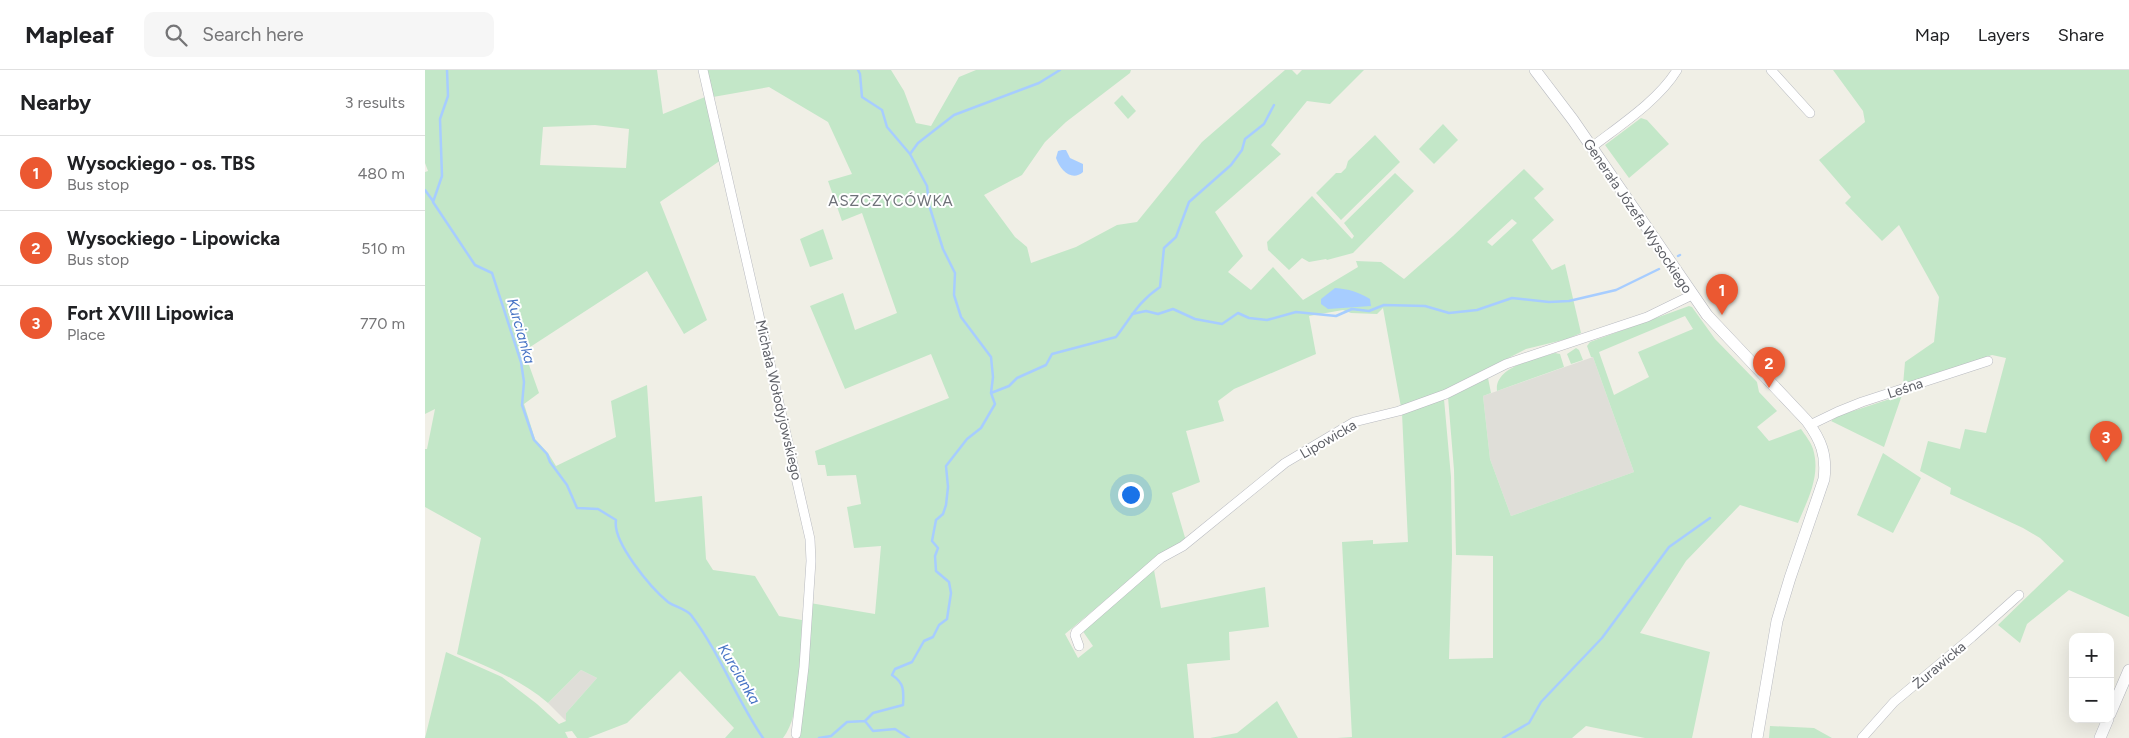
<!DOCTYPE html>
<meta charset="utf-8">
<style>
body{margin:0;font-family:Figtree,sans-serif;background:#f6f6f6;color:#202124}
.controls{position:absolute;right:15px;bottom:15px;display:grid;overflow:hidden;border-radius:10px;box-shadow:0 5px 20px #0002}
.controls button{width:45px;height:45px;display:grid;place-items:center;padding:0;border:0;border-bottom:1px solid #e0e0e0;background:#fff;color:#202124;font:25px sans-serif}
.you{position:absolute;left:705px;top:424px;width:18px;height:18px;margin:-12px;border:4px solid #fff;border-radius:50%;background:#1a73e8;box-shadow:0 0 0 8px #1a73e833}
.badge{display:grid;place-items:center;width:32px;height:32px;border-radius:50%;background:#eb5831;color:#fff;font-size:16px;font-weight:700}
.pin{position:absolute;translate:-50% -41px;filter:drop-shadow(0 1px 2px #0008)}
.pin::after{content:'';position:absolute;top:26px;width:18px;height:15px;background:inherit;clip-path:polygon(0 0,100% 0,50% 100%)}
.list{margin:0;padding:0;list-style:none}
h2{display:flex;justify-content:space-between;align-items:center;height:65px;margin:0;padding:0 20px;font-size:21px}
h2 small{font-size:16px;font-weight:400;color:#757577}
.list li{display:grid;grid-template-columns:32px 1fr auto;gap:15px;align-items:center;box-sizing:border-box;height:75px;padding:0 20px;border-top:1px solid #e0e0e0}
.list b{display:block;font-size:19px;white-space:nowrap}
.list p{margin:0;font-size:16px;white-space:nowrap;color:#757577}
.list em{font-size:16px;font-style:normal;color:#757577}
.icon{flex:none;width:28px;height:28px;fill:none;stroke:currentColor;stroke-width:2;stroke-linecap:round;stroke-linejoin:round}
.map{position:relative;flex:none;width:1704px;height:668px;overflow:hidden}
header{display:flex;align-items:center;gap:30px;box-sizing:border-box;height:70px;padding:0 25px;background:#fff;border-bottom:1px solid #e0e0e0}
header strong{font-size:24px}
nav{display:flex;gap:28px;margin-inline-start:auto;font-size:18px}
.search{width:350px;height:45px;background:#f6f6f6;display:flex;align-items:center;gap:12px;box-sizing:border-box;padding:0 18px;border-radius:10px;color:#757577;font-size:19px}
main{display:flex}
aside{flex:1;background:#fff}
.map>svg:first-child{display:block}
.industrial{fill:#dfded8}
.green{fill:#c3e7c8;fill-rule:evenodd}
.water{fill:#a7cdff}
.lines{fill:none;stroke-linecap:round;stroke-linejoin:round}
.stream{stroke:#a7cdff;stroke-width:2.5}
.minor-casing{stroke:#b8bac0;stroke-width:10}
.tertiary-casing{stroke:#b8bac0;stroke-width:12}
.minor{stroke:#fff;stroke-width:9}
.tertiary{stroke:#fff;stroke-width:11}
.labels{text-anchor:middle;stroke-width:4;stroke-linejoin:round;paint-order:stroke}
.street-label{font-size:14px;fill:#5e6067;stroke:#fff}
.neighbourhood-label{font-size:15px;letter-spacing:1px;fill:#6f7279;stroke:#fff}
.water-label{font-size:15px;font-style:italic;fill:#4774c5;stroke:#fff}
</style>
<header>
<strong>Mapleaf</strong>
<div class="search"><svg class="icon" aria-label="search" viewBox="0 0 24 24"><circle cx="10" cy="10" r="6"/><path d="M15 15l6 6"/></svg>Search here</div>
<nav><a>Map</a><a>Layers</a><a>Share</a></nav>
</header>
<main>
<aside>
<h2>Nearby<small>3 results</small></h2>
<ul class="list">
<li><span class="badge">1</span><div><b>Wysockiego - os. TBS</b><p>Bus stop</p></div><em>480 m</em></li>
<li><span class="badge">2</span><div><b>Wysockiego - Lipowicka</b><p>Bus stop</p></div><em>510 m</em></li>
<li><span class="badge">3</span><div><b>Fort XVIII Lipowica</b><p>Place</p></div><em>770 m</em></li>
</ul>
</aside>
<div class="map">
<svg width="1704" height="668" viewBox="0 0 1704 668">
<rect width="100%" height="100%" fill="#f0efe6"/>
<path class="industrial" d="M 1168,287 L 1209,402 L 1086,446 L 1065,389 L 1058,326 Z
M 156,600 L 172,608 L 141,643 L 141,651 L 123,633 Z"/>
<path class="green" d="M 0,0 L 232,0 L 238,44 L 280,27 L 296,90 L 235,132 L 282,250 L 259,264 L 222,201 L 99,281 L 114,323 L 99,334 L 110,369 L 123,383 L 131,396 L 191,367 L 186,331 L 222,315 L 230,432 L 277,426 L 281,489 L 288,500 L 330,506 L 354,546 L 377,550 C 376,580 377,645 358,668 L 300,668 L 309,658 L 255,601 L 202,653 L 163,668 L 152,668 L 147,661 L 140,662 L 143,668 L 0,668 L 21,582 L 77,607 L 112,634 L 134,654 L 141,651 L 141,643 L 172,608 L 156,600 L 123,633 C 96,610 64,597 32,584 L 56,468 L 0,437 L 0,379 L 2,379 L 10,339 L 0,344 L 0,102 L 3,101 L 0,93 ZM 170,55 L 204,59 L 201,98 L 115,95 L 118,57 Z
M 282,0 L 466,0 L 479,21 L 491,53 L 506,56 L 534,7 L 551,0 L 706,0 L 705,3 L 641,52 L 620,72 L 597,105 L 559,125 L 590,167 L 602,177 L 606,193 L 651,177 L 692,155 L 712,152 L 777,72 L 860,0 L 867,0 L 872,5 L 877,0 L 939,0 L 905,34 L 882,31 L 846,75 L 856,84 L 790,142 L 818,186 L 803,202 L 826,220 L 848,197 L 878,230 L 933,197 L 931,191 L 956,192 L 979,209 L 1028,166 L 1099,99 L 1119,119 L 1109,128 L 1129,150 L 1107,170 L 1127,200 L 1140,194 L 1156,263 L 1142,269 L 1101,279 L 1019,321 L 976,337 L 958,238 L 952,244 L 926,243 L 918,240 L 884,246 L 891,284 L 809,319 L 793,331 L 799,351 L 761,361 L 775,412 L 747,423 L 761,471 L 689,523 L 640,564 L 653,588 L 668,576 L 657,560 L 729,500 L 736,538 L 840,517 L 844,557 L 804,562 L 805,590 L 762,594 L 769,668 L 371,668 L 385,533 L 450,544 L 456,476 L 429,478 L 422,437 L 436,434 L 431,405 L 402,406 L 400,395 L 393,395 L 390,381 L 524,328 L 506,284 L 420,319 L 385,236 L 418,223 L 430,260 L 472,243 L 437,143 L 417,151 L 403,111 L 427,104 L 403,52 L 344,17 L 288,27 ZM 1087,149 L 1092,153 L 1067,176 L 1062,172 Z
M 1408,0 L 1704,0 L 1704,547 L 1644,520 L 1602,554 L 1595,573 L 1573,555 L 1639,491 L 1615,468 L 1598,458 L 1525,424 L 1526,418 L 1495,401 L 1503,371 L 1535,379 L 1540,359 L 1561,363 L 1581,288 L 1567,285 L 1478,315 L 1480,292 L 1509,272 L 1514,227 L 1474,155 L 1457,171 L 1420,133 L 1426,127 L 1394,90 L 1440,52 L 1438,41 Z
M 697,25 L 711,41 L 703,49 L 689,33 Z
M 1216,48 L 1222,50 L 1244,74 L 1204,108 L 1180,75 Z
M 1018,54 L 1033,70 L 1009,94 L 994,79 Z
M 950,65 L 975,92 L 916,150 L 891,123 L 911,103 L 916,103 L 921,98 L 923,91 Z
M 970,103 L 989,121 L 928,183 L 902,190 L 901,189 L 884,192 L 877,188 L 864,200 L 843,180 L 842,172 L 887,126 L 927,169 L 929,166 L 919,153 Z
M 398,159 L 408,189 L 385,197 L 375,169 Z
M 1264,236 L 1267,237 L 1290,269 L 1332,312 L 1334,322 L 1352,341 L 1332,357 L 1344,371 L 1376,359 C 1380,365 1386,372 1388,379 C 1396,405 1383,429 1373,453 L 1315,435 L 1261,491 L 1215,563 L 1285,582 L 1267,668 L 1220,668 L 1161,656 L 1147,668 L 912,668 L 927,667 L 917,472 L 948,470 L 948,474 L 983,472 L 977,343 L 1019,329 L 1026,407 L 1027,485 L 1024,589 L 1068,588 L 1068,486 L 1031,485 L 1029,400 L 1023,327 L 1063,308 L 1066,323 L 1058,326 L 1065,389 L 1086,446 L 1209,402 L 1168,287 L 1166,287 L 1162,276 L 1165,272 ZM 1260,246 L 1268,259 L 1213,282 L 1224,307 L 1189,325 L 1174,282 Z
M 1151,278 L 1154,280 L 1158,290 L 1146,294 L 1142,284 Z
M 1130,283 L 1135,284 L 1139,297 L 1072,321 C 1069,296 1112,289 1130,283 Z
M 1477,325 L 1459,377 L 1406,351 L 1413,346 Z
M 1458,383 L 1496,408 L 1468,463 L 1432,445 Z
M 852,631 L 873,668 L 785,668 L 812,663 Z
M 1345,656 L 1389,658 L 1407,668 L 1344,668 Z"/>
<path class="water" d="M 637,80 L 641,80 L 645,88 L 658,94 L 658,102 C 647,112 635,100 631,88 L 633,81 Z
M 910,218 C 924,219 933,222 945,229 L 946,236 L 903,239 L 896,234 L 896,229 Z"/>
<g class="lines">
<path class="stream" d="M 22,0 L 23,26 L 15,49 L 17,106 L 8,132 L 50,195 L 67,203 L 96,292 L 99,312 L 97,335 L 109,370 L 122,384 L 125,392 L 142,415 L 152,438 L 173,439 L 191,450 C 187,472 226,518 243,532 C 250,537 261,539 266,545 C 295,583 311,629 338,668
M 485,84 L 493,73 L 529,45 L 614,13 L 635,0
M 0,120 L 8,131
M 1253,186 L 1255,185
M 707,244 L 721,241 L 733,244 L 748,239 L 770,249 L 797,254 L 813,243 L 824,248 L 842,250 L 871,242 L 911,246 L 927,239 L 944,241 L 959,235 L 1000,236 L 1024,243 L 1052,240 L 1087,228 L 1124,232 L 1144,231 L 1191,220 L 1234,199
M 566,323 L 584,316 L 592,308 L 621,295 L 627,284 L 691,267 C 707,246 713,232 735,217 L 739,178 L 751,167 L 764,132 L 806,95 L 817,80 L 820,69 L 839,54 L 849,35
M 440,651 L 448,661 L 470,659 L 484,668
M 394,668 L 406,666 L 422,652 L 440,651 L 448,643 L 478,635 C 479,620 479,613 467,605 L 470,599 L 487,592 L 499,571 L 508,567 L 514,555 L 522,549 L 526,523 L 524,512 L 511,501 L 510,486 L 513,478 L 507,471 L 511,450 L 518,444 L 521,435 L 523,417 L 521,396 L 542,369 L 556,358 L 570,334 L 566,323 L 568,307 L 566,287 L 536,247 L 529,225 L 530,203 L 518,179 L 504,135 L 502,116 L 485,84 L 462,57 L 457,40 L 437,27 L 435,4 L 433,0
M 1078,668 L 1104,653 L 1116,632 L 1177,568 L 1244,477 L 1285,448"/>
<g class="minor-casing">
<path id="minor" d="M 278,0 L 385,469 L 386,491 L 379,597 L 371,664
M 1346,0 L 1385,43
M 1167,77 C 1194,56 1234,30 1252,0
M 1385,355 L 1412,342 L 1437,332 L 1563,291
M 654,576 L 650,565 L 651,562 L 736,488 L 758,476 L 860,393 L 929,352 L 974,341 L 1021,324 L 1081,294 L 1222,247 L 1267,225
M 1437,668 L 1469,632 L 1547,567 L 1594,525"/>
</g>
<g class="tertiary-casing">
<path id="tertiary" d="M 1110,0 L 1148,50 L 1282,245 L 1382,351 C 1396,370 1402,385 1399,409 L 1365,508 L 1352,551 L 1332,668
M 1685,644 L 1704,600
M 1675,668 L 1683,649"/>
</g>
<use href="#minor" class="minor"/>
<use href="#tertiary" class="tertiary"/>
</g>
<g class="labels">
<g class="street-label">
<text transform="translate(1213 146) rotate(56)" y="5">Generała Józefa Wysockiego</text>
<text transform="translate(1480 318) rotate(-18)" y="5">Leśna</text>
<text transform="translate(354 330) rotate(77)" y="5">Michała Wołodyjowskiego</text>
<text transform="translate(903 369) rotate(-30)" y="5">Lipowicka</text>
<text transform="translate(1514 595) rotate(-40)" y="5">Żurawicka</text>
</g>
<g class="neighbourhood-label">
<text x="466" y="136">ASZCZYCÓWKA</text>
</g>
<g class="water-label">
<text transform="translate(96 261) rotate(74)" y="5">Kurcianka</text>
<text transform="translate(314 604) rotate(59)" y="5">Kurcianka</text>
</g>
</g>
</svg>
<div class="controls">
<button>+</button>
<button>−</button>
</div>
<div class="you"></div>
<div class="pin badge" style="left:1297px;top:245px">1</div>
<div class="pin badge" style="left:1344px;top:318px">2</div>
<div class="pin badge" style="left:1681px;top:392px">3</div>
</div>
</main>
